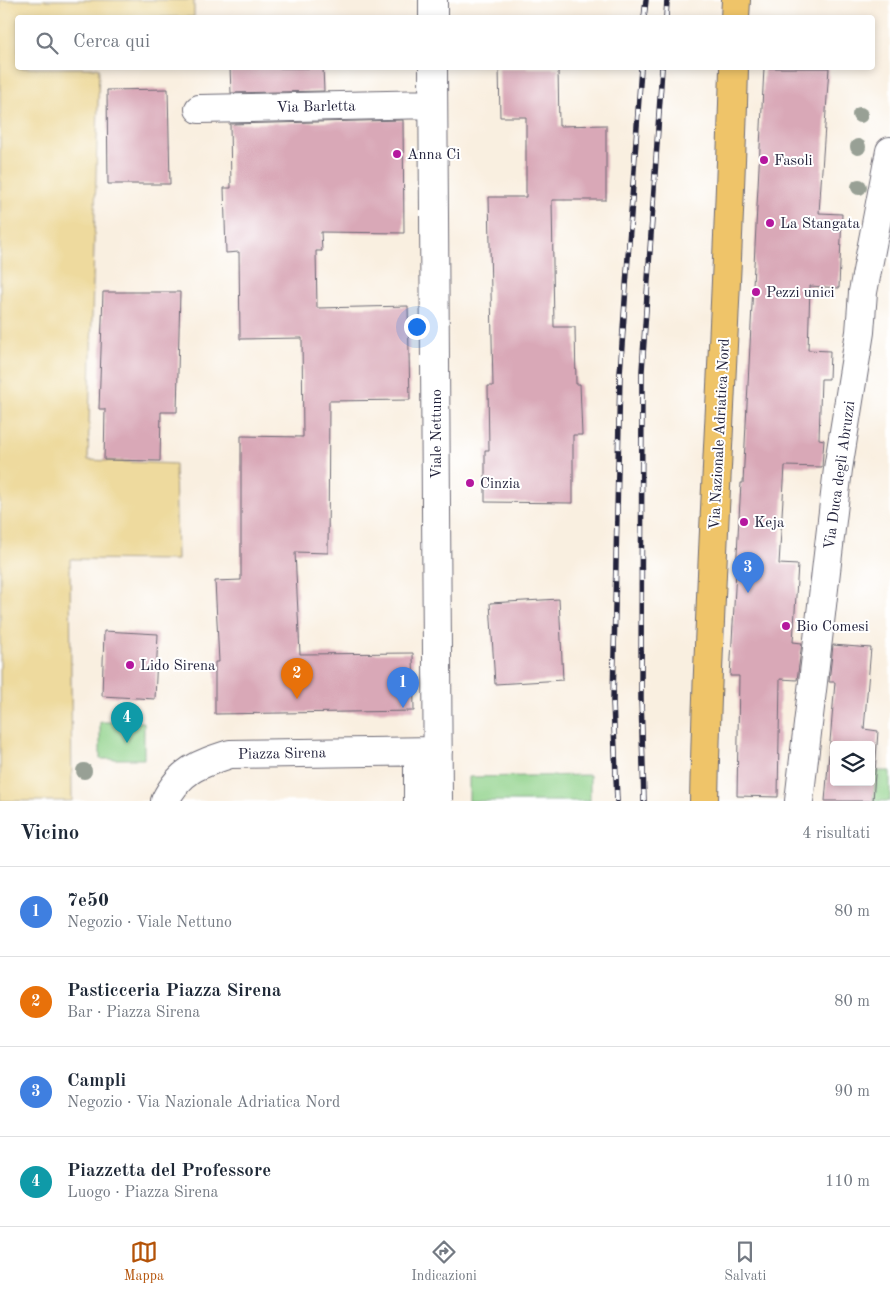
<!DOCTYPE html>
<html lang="it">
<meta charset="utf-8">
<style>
body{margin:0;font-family:"Old Standard TT",serif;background:#f2f2f3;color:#1f2937}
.controls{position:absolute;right:15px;bottom:15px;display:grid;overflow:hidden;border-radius:5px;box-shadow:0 2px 8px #0003}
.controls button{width:45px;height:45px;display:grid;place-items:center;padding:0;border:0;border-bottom:1px solid #e0e1e3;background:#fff;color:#1f2937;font:25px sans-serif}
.you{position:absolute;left:416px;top:326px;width:18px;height:18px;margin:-12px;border:4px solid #fff;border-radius:50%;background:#1a73e8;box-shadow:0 0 0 8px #1a73e833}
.badge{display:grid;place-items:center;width:32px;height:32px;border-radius:50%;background:#b45309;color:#fff;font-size:16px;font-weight:700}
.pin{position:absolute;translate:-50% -41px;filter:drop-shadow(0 1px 2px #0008)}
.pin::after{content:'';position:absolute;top:26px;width:18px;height:15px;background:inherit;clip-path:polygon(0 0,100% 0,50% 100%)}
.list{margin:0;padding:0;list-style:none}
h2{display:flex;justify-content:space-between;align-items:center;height:65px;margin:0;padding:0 20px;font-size:21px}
h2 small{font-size:16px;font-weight:400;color:#747a83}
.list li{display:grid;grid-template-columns:32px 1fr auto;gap:15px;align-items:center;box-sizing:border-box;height:90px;padding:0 20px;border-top:1px solid #e0e1e3}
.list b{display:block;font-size:19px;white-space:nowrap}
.list p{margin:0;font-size:16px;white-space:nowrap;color:#747a83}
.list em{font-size:16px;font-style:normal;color:#747a83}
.icon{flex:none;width:28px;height:28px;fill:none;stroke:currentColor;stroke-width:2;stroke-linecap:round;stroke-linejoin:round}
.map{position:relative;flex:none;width:890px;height:801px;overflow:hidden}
.search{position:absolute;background:#fff;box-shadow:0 2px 8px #0003;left:15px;right:15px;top:15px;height:55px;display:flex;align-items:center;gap:12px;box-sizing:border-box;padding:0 18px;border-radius:5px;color:#747a83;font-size:19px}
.sheet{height:425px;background:#fff}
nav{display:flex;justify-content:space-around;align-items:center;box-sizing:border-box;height:70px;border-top:1px solid #e0e1e3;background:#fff;font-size:14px;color:#747a83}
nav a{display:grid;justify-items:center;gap:2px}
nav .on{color:#b45309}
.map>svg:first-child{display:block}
.green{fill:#90d28a;stroke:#597a62}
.sand{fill:#eeda9e;stroke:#887e6c}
.building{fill:#d9a8b7;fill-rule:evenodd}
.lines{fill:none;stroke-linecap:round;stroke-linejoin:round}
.minor-casing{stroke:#6d6a75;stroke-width:30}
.major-casing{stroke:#6d6a75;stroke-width:30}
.minor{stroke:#fff;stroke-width:28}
.major{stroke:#efc469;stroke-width:28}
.rail-casing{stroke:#22223b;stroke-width:5.5}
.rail{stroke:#fff;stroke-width:4;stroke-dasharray:11;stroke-linecap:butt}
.tree{fill:#98a095}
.poi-dot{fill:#b5179e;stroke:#fff;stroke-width:2}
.labels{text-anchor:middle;stroke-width:4;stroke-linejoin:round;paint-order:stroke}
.street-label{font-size:15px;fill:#22223b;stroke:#fff}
.poi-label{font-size:15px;fill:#22223b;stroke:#fff;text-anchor:start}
</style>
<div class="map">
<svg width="890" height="801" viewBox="0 0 890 801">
<rect width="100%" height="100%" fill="#fff"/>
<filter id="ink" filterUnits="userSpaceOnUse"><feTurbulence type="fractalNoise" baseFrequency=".02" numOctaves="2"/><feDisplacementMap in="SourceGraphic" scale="10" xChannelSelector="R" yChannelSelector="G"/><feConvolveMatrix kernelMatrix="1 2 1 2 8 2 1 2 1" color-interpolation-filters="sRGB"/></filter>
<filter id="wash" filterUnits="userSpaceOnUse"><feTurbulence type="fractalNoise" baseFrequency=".0096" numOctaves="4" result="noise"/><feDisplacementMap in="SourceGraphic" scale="20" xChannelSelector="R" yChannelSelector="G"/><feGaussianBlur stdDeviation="1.12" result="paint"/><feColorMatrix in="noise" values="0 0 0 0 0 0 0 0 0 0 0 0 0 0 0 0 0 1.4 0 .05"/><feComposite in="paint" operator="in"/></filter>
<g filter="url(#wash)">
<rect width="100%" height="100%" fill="#f9efe0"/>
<path class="green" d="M 100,722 L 144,722 L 144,759 L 100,759 Z
M 875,771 L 890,771 L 890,801 L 873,801 Z
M 590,775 L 590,801 L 469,801 L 469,777 Z"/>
<path class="sand" d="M 0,0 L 194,0 L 194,17 L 18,18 L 18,68 L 99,68 L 88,460 L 175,464 L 177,560 L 70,559 L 72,801 L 0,801 Z"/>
<g id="blocks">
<path class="building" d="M 230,68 L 323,68 L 324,91 L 231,93 Z
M 499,68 L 558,68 L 559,126 L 606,125 L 606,200 L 552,200 L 554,327 L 575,327 L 576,384 L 580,384 L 582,435 L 573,435 L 573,503 L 485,502 L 485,450 L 489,450 L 488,386 L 493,386 L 489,197 L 526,197 L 526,117 L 500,117 Z
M 764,68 L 829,68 L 819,213 L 842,214 L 839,288 L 810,286 L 808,350 L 830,351 L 829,379 L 821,379 L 819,439 L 824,440 L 822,467 L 785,466 L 779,564 L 798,565 L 793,642 L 802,643 L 797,680 L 780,679 L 778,797 L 737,796 L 739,676 L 730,676 L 741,483 L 743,483 Z
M 168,89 L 170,184 L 108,184 L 107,90 Z
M 403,120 L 404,233 L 321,232 L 322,251 L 316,251 L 317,308 L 408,306 L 410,400 L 329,401 L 328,553 L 295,552 L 300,654 L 413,653 L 414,711 L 215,714 L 215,662 L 219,662 L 215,581 L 241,580 L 241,436 L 303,437 L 302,338 L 240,339 L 239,252 L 226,253 L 224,188 L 231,188 L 230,124 Z
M 103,292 L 180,292 L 177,412 L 161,412 L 160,461 L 104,460 L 105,409 L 99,409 Z
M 559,599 L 563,680 L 495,684 L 490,603 Z
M 104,631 L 158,634 L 155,699 L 102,696 Z
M 833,645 L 871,648 L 864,729 L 878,731 L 873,801 L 825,801 L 835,682 L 829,682 ZM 834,745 L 871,745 L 871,782 L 834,782 Z"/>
</g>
</g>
<g filter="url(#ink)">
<use href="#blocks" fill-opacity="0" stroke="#6d6a75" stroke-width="1"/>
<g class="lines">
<g class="minor-casing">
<path id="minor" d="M 433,0 L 433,18
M 433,68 L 438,801
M 199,109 L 433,104
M 165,801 C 180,770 199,764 230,754 L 438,751
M 418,801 L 418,752
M 799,801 L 838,469 L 860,332 L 863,292 L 890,151"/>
</g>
<g class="major-casing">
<path id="major" d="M 735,18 L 736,0
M 704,801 C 709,556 728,312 734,68"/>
</g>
<use href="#minor" class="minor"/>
<use href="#major" class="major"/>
<g class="rail-casing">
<path id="rail" d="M 644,18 L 646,0
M 666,18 L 667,0
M 617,801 L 613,701 L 620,374 L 641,68
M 644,801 L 641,698 L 642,371 L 662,68"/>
</g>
<use href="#rail" class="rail"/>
</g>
<g class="tree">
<circle cx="860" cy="115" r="8"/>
<circle cx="858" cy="147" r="8"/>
<circle cx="859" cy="187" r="8"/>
<circle cx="84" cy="771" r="8"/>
</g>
</g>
<g class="poi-dot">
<circle cx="397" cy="154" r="5"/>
<circle cx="764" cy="160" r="5"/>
<circle cx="770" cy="223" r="5"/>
<circle cx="756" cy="292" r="5"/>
<circle cx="470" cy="483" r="5"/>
<circle cx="744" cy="522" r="5"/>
<circle cx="786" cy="626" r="5"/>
<circle cx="130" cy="665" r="5"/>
</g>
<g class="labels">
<g class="street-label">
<text transform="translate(316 106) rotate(-1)" y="5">Via Barletta</text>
<text transform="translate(436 434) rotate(-90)" y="5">Viale Nettuno</text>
<text transform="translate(719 434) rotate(-87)" y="5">Via Nazionale Adriatica Nord</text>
<text transform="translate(839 475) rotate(-82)" y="5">Via Duca degli Abruzzi</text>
<text transform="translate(282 753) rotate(-1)" y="5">Piazza Sirena</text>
</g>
<g class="poi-label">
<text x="407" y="159">Anna Ci</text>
<text x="774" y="165">Fasoli</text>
<text x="780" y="228">La Stangata</text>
<text x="766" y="297">Pezzi unici</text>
<text x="480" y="488">Cinzia</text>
<text x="754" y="527">Keja</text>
<text x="796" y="631">Bio Comesi</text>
<text x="140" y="670">Lido Sirena</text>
</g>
</g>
</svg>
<div class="controls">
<button><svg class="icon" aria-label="layers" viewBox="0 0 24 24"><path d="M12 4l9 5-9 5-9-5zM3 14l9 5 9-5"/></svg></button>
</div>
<div class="you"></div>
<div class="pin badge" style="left:403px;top:708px;background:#3f7fe0">1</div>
<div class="pin badge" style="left:297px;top:699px;background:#e8710a">2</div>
<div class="pin badge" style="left:748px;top:593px;background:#3f7fe0">3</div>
<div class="pin badge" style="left:127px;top:743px;background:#0f9aa8">4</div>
<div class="search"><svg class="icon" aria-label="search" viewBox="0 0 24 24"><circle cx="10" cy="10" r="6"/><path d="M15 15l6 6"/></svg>Cerca qui</div>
</div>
<section class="sheet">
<h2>Vicino<small>4 risultati</small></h2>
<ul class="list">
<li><span class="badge" style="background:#3f7fe0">1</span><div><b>7e50</b><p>Negozio · Viale Nettuno</p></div><em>80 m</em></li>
<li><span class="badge" style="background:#e8710a">2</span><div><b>Pasticceria Piazza Sirena</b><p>Bar · Piazza Sirena</p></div><em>80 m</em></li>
<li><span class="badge" style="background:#3f7fe0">3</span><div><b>Campli</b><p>Negozio · Via Nazionale Adriatica Nord</p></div><em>90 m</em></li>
<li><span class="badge" style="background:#0f9aa8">4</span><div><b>Piazzetta del Professore</b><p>Luogo · Piazza Sirena</p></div><em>110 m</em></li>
</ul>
</section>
<nav>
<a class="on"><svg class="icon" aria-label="map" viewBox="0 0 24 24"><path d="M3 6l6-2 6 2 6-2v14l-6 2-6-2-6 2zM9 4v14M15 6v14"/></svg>Mappa</a>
<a><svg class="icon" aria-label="directions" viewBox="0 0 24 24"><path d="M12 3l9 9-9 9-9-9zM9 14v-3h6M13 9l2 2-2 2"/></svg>Indicazioni</a>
<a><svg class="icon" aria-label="saved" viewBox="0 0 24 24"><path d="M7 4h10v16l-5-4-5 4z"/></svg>Salvati</a>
</nav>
